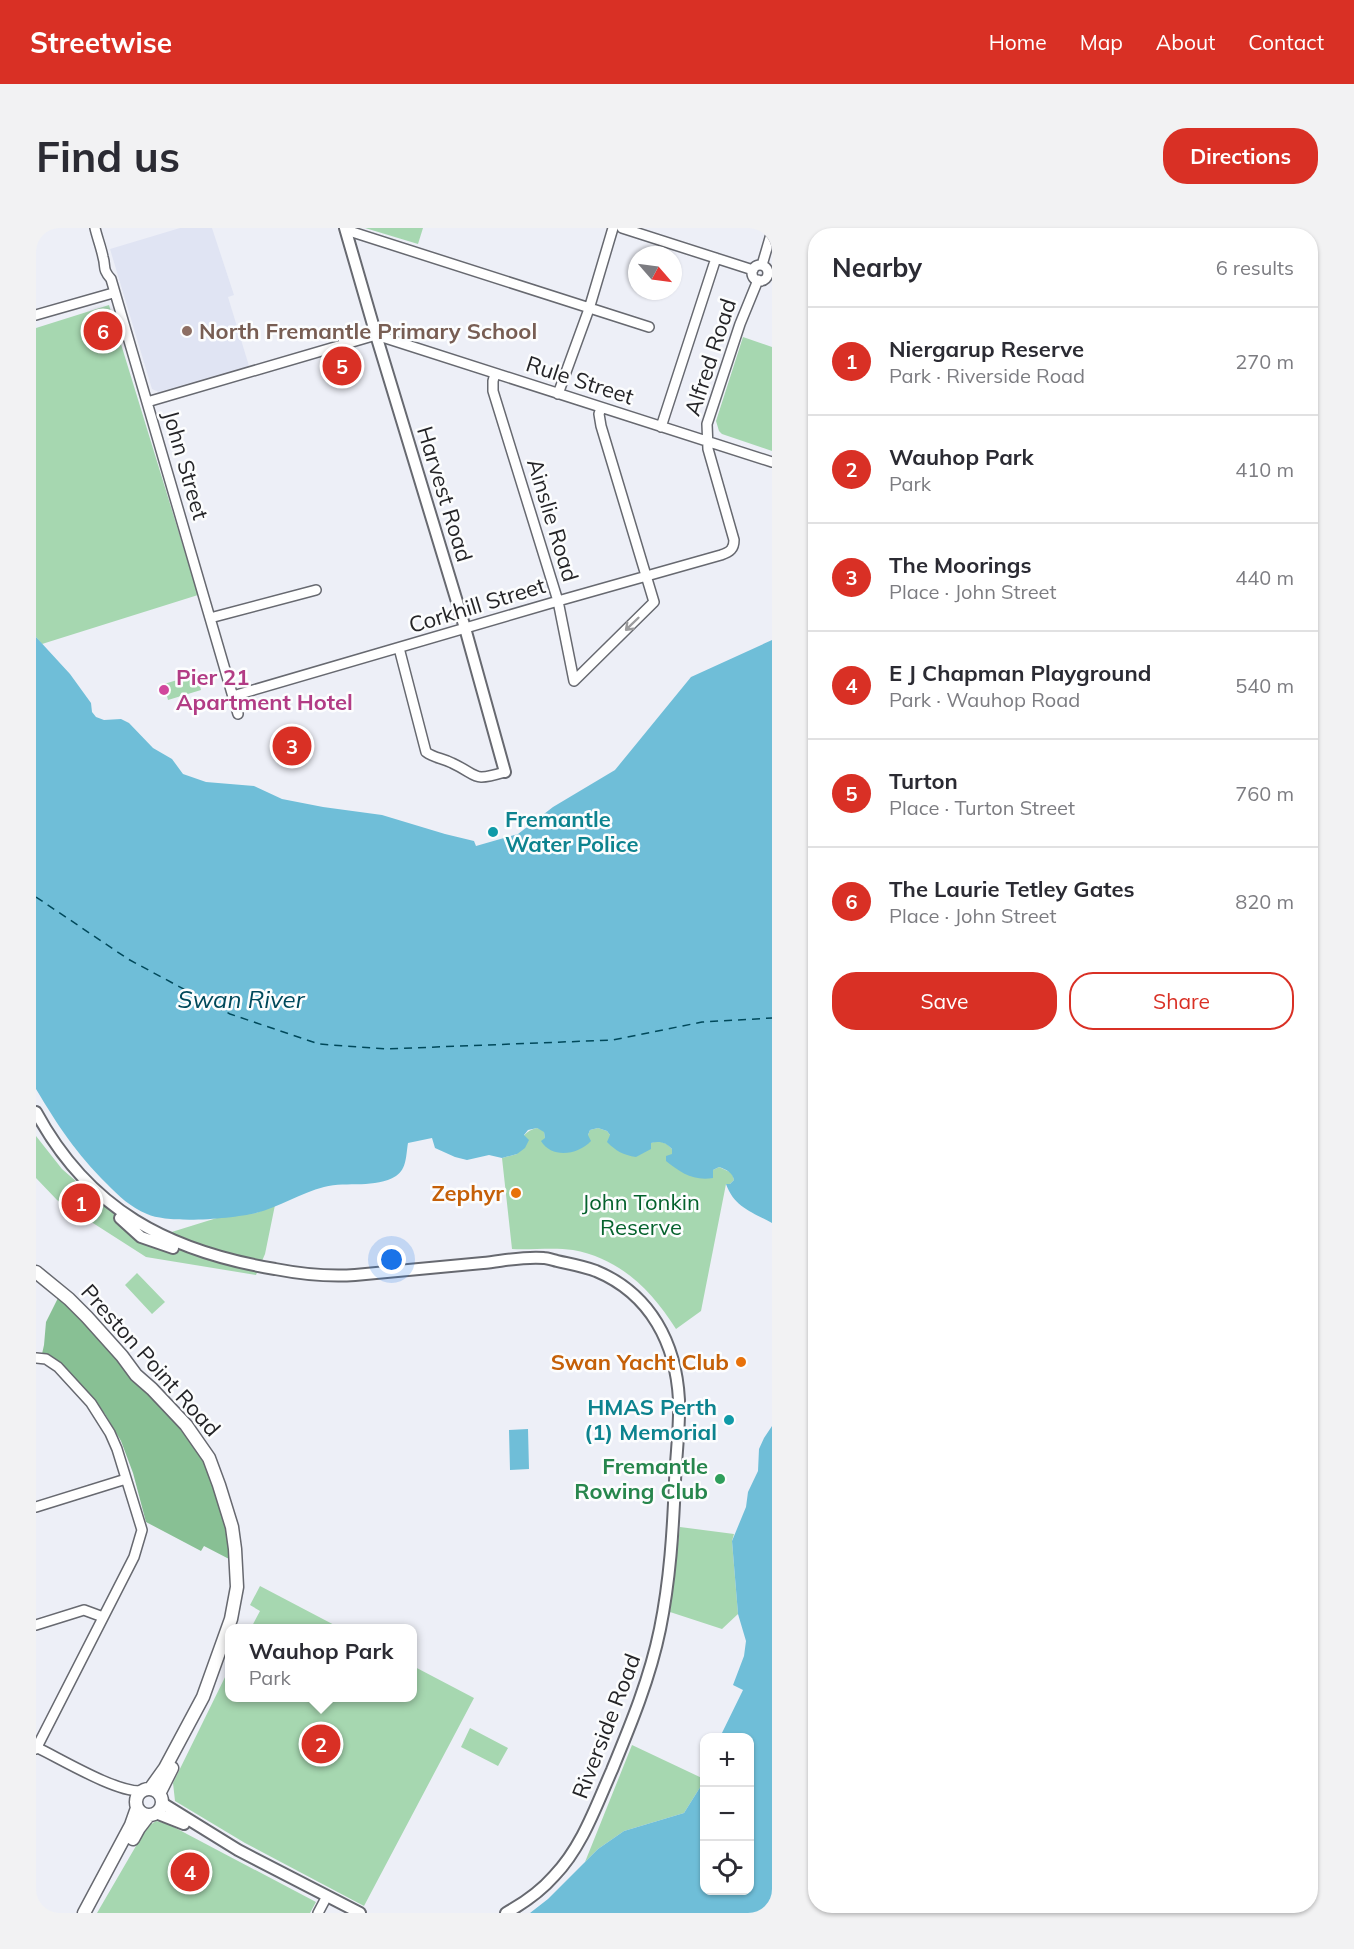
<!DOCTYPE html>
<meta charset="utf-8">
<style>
body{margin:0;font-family:Mulish,sans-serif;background:#f2f2f3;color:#2b2b33}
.controls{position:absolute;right:18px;bottom:18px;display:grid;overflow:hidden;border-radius:12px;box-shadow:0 2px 4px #0004}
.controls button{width:54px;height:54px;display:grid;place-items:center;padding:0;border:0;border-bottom:2px solid #e1e1e2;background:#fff;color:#2b2b33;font:30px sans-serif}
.compass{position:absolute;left:592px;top:18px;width:54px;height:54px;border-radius:50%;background:#fff;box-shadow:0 2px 4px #0004;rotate:118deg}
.you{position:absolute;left:356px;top:1032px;width:21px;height:21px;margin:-15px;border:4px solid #fff;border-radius:50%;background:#1a73e8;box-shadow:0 0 0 9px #1a73e833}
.badge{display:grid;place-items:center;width:39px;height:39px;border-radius:50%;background:#d93025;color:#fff;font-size:20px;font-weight:700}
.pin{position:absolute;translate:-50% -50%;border:3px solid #fff;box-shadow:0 2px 6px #0006}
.popup{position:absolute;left:189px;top:1396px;width:192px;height:78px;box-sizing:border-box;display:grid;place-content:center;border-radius:12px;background:#fff;filter:drop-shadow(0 2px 4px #0005);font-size:20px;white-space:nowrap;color:#7c7c81}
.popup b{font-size:22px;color:#2b2b33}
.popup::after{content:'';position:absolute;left:50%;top:100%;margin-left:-12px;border:12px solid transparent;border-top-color:#fff}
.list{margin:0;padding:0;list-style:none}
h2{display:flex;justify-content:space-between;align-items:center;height:78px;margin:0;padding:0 24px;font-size:26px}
h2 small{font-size:20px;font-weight:400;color:#7c7c81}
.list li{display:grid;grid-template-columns:39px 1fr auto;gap:18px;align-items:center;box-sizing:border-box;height:108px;padding:0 24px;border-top:2px solid #e1e1e2}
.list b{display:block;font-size:22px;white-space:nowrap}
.list p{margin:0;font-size:20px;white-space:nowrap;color:#7c7c81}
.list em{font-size:20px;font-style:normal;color:#7c7c81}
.actions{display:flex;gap:12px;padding:18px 24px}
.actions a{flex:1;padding:14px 0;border:2px solid #d93025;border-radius:24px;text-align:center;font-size:21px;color:#d93025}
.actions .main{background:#d93025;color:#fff}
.icon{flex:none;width:33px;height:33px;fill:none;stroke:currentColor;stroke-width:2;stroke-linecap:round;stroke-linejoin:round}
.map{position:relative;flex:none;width:736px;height:1685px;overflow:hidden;border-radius:24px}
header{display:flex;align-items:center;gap:36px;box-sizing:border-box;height:84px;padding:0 30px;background:#d93025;color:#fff}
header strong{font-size:28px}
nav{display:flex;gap:33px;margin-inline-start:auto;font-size:21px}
.intro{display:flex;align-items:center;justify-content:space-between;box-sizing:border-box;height:144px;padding:0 36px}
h1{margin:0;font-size:42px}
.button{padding:15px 27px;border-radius:24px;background:#d93025;color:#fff;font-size:21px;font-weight:700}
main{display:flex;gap:36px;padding:0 36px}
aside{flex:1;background:#fff;border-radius:24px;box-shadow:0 2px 4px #0004}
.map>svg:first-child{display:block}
.built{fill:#e0e4f3}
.green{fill:#a6d7b0}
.forest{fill:#88c094}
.water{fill:#6fbed8}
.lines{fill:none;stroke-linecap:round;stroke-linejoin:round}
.ferry{stroke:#00495b;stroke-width:1.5;stroke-dasharray:8 6;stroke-linecap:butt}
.minor-casing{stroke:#676970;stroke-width:12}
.tertiary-casing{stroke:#676970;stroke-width:14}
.secondary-casing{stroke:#676970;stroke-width:15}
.minor{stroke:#fff;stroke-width:9}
.tertiary{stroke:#fff;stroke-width:10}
.secondary{stroke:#fff;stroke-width:12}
.oneway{stroke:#9c9c9e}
.education-dot{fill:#8d6e63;stroke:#fcfdfe;stroke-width:2}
.hotel-dot{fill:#d1479c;stroke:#fcfdfe;stroke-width:2}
.culture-dot{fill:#0f9aa8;stroke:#fcfdfe;stroke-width:2}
.food-dot{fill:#e8710a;stroke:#fcfdfe;stroke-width:2}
.leisure-dot{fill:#2e9e5b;stroke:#fcfdfe;stroke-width:2}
.labels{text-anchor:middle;stroke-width:5;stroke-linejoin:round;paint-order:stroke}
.education-label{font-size:22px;font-weight:bold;fill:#785e54;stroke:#fcfdfe;text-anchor:start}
.street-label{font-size:22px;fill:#242427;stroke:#fcfdfe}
.hotel-label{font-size:22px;font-weight:bold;fill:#b23c85;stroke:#fcfdfe;text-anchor:start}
.culture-label{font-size:22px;font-weight:bold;fill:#0d838f;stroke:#fcfdfe;text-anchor:start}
.food-label{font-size:22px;font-weight:bold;fill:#c56008;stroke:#fcfdfe;text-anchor:end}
.park-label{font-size:22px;fill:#05622d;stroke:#fcfdfe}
.leisure-label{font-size:22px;font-weight:bold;fill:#27864d;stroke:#fcfdfe;text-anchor:end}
.water-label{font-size:24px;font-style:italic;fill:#00495b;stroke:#fcfdfe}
</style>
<header>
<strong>Streetwise</strong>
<nav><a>Home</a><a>Map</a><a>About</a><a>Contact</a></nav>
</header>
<div class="intro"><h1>Find us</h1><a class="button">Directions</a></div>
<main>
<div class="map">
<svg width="736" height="1685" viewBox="0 0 736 1685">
<rect width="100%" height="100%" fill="#edeff7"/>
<path class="built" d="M 144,0 L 176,0 L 198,67 L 192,69 L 213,138 L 123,164 L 116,161 L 74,21 Z"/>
<path class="green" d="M 329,0 L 387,0 L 382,16 Z
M 73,77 L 162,367 L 6,416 L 0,409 L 0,100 Z
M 707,109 L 736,119 L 736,223 L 686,206 L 683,203 L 680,193 Z
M 161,446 L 165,462 L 132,472 L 128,456 Z
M 501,900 L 508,903 L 509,910 L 552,907 L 554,902 L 562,900 L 571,903 L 574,907 L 614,915 L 623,913 L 631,916 L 636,921 L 636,926 L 677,950 L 677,942 L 683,939 L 696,945 L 698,952 L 694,956 L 690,956 L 665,1083 L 640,1101 C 615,1062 585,1031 537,1022 C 518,1019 496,1022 476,1021 L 466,930 L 481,926 C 486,913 485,904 501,900 Z
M 0,908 L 26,941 L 94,1000 L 126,1007 L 184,989 L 220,985 L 239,977 L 229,1026 L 220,1047 L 110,1029 L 21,972 L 0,950 Z
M 101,1045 L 129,1074 L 116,1086 L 89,1057 Z
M 644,1299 L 698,1306 L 696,1313 L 702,1386 L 686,1401 L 634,1384 Z
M 224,1358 L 304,1400 L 215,1400 L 224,1383 L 214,1377 Z
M 377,1438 L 438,1470 L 328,1678 L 209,1615 L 139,1573 L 137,1555 L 193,1441 L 194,1470 L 376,1470 Z
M 434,1500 L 472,1520 L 462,1538 L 425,1519 Z
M 596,1517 L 668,1551 L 668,1553 L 648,1585 L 588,1603 L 562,1621 L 549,1634 Z
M 120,1593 L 132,1596 L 280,1674 L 274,1685 L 61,1685 L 111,1599 Z"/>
<path class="forest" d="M 24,1066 L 39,1081 L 40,1087 L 163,1215 L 189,1288 L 195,1332 L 168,1318 L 165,1323 L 110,1294 L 97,1245 L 85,1213 L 69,1186 L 49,1163 L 6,1126 L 8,1117 L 10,1094 Z"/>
<path class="water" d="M 0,409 L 34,446 L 55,475 L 56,484 L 60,489 L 68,492 L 85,491 L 93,495 L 117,520 L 136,531 L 147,546 L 170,554 L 218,558 L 246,571 L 287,579 L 346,587 L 409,606 L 438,613 L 440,618 L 482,606 L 517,579 L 579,542 L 655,449 L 736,412 L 736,995 C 716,984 698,979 690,956 L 694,956 L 698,952 C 696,944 691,942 683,939 L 677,942 L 677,950 C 657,953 645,945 630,933 L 630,928 L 636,926 L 636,921 C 629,914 624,913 615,915 L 615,921 L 600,929 C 587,927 580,923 571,914 L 574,907 L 571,903 L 562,900 L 554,902 L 552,907 L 555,913 C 542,927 516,931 505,913 L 509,910 L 508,904 L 501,900 L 492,902 L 488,907 L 493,912 L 489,920 L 481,926 L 466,930 L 453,927 L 431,932 L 419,929 L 399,920 L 396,910 L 372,915 C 370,926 371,941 360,948 C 339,961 312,953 288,959 C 265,965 243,979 220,985 C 195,991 133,996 111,986 C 94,979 83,968 71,956 C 40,925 22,898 0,861 Z
M 736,1198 L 736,1685 L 494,1685 L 512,1671 L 562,1621 L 588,1603 L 648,1585 L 668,1553 L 668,1662 L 714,1662 L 714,1510 L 684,1509 L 707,1462 L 697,1457 L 708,1428 L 710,1413 L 702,1386 L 696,1313 L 710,1279 L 712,1264 L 722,1243 L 723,1221 L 728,1210 Z
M 492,1201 L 493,1241 L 474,1242 L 473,1202 Z"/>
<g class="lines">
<path class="ferry" d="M 0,669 L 92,731 L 194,786 L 283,816 L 350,821 L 577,812 L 666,794 L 736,790"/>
<g class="minor-casing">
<path id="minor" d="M 59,0 C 61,9 65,19 67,29 C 70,39 66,41 75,51 L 202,486
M 586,0 L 717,42
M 310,2 L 613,99
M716 45a8 8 0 1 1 16 0a8 8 0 1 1-16 0Z
M 726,37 L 736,3
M 0,87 L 77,65
M 459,146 L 457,153 L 457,163 L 522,373 L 538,453
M 522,166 L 553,81 L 577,0
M 111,174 L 340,107 L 736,234
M 625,199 L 680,30
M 174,390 L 280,362
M 363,420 L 390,524 C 398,530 406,530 416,535 C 444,548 435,554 469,544
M 538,453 L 618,374 L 565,198 L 563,186 L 565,180
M 197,468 L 522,373 L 685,327 C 694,324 698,321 698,312 L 672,221 L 671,196 L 704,96 L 722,52
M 0,1130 L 10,1131 L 22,1139 L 55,1175 L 74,1205 L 81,1221 L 106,1302 L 98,1329 L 0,1521
M 0,1279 L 90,1251
M 0,1397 L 48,1382 L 67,1389
M 0,1519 C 25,1531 81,1565 106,1563
M 282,1685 L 291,1668"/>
</g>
<g class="tertiary-casing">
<path id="tertiary" d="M 309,0 L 340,107 L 429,400 L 469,544
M 0,884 C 53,982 132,1023 239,1041 C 265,1046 292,1049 319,1047 C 362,1043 405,1039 447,1035 C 467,1033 488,1028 508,1030 C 511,1030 517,1032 521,1033 C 534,1036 547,1038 560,1043 C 615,1066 640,1116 643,1172 C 644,1199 640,1227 639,1253 C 637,1303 634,1352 624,1401 C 614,1450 595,1496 576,1542 C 560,1578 546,1619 518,1648 C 504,1664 488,1675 470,1685
M 84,990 L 105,1009 L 137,1020
M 126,1575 L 202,1622 L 324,1685
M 120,1585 L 148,1596"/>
</g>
<g class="secondary-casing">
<path id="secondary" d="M 0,1044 L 33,1071 L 51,1089 L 86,1128 L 100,1147 L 116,1161 L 150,1197 L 173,1230 L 183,1257 L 196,1299 L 199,1321 L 201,1359 L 195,1391 L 167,1469 L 129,1540 L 114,1561
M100 1574a13 13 0 1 1 26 0a13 13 0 1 1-26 0Z
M 123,1566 L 136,1540
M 97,1611 L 103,1600 L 113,1587
M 48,1685 L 95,1597 L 101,1580"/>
</g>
<use href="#minor" class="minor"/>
<use href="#tertiary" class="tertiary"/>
<use href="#secondary" class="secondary"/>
</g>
<defs><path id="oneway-shaft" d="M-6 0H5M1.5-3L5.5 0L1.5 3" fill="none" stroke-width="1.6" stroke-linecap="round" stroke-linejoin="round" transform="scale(1.5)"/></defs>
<use class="oneway" href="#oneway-shaft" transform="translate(596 396) rotate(136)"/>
<circle class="education-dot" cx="151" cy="103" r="6"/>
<circle class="hotel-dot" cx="128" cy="462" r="6"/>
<g class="culture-dot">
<circle cx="457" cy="604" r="6"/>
<circle cx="693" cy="1192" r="6"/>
</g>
<g class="food-dot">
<circle cx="480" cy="965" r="6"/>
<circle cx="705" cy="1134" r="6"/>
</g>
<circle class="leisure-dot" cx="684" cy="1251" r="6"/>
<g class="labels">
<g class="education-label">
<text x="163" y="111">North Fremantle Primary School</text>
</g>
<g class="street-label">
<text transform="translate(674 129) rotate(-72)" y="8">Alfred Road</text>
<text transform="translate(544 152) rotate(18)" y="8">Rule Street</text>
<text transform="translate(150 237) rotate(74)" y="8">John Street</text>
<text transform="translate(409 266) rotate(73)" y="8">Harvest Road</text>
<text transform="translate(517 292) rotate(73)" y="8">Ainslie Road</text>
<text transform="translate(441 377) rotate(-17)" y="8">Corkhill Street</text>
<text transform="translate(115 1132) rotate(48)" y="8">Preston Point Road</text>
<text transform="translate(570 1498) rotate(-69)" y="8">Riverside Road</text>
</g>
<g class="hotel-label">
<text x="140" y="457">Pier 21<tspan x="140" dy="25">Apartment Hotel</tspan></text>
</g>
<g class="culture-label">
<text x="469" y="599">Fremantle<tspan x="469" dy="25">Water Police</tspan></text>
<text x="681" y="1187" text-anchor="end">HMAS Perth<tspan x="681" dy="25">(1) Memorial</tspan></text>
</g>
<g class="food-label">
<text x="468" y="973">Zephyr</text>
<text x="693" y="1142">Swan Yacht Club</text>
</g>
<g class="park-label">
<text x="605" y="982">John Tonkin<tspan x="605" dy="25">Reserve</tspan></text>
</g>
<g class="leisure-label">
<text x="672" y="1246">Fremantle<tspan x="672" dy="25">Rowing Club</tspan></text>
</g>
<g class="water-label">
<text x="205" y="780">Swan River</text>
</g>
</g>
</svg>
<div class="controls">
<button>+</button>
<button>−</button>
<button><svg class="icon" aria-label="locate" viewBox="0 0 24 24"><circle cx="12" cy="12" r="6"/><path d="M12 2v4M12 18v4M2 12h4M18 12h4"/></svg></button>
</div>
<svg class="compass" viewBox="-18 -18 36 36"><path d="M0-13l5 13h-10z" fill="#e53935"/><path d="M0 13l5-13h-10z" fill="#7c7c81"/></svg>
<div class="you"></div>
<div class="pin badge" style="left:45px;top:975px">1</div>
<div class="pin badge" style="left:285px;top:1516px">2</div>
<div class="popup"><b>Wauhop Park</b>Park</div>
<div class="pin badge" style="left:256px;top:518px">3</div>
<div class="pin badge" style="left:154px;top:1644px">4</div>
<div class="pin badge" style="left:306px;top:138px">5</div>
<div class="pin badge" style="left:67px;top:103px">6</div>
</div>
<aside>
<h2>Nearby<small>6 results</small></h2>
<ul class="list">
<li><span class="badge">1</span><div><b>Niergarup Reserve</b><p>Park · Riverside Road</p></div><em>270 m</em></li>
<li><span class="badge">2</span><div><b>Wauhop Park</b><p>Park</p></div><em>410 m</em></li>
<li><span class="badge">3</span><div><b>The Moorings</b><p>Place · John Street</p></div><em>440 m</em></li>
<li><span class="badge">4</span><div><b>E J Chapman Playground</b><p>Park · Wauhop Road</p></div><em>540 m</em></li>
<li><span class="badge">5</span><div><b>Turton</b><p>Place · Turton Street</p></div><em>760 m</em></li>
<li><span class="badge">6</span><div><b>The Laurie Tetley Gates</b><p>Place · John Street</p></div><em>820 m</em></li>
</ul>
<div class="actions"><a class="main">Save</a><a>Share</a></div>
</aside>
</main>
